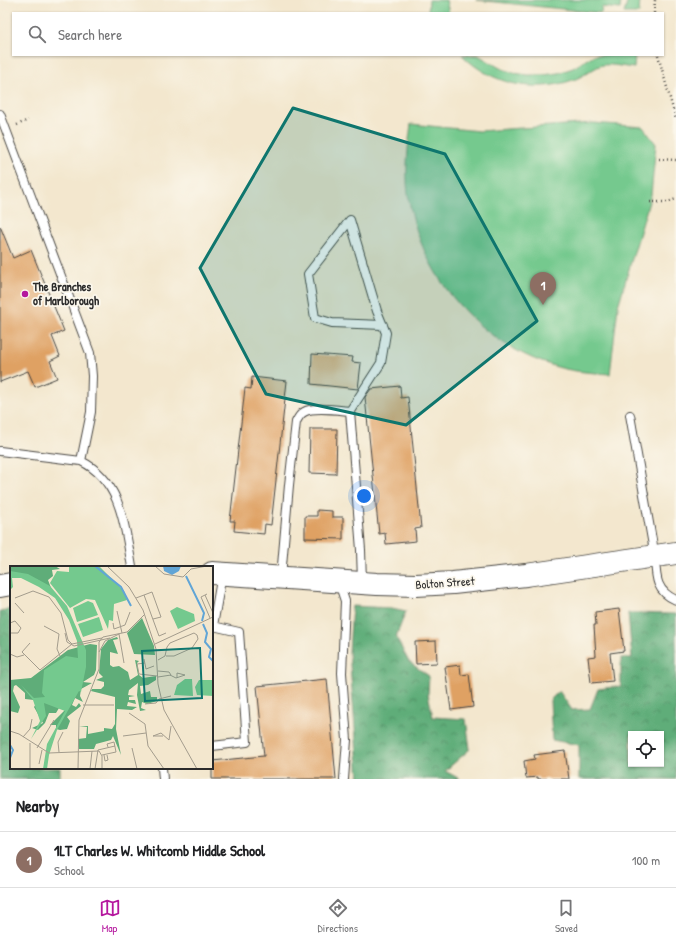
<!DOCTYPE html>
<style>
body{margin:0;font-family:"Patrick Hand",sans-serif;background:#f2f2f2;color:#202124}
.controls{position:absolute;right:12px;bottom:12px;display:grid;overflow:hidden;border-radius:0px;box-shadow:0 1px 3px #0004}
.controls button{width:36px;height:36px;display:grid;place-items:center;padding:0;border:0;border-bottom:1px solid #e0e0e0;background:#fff;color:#202124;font:20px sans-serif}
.you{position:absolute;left:364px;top:496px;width:14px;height:14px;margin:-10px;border:3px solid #fff;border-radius:50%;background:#1a73e8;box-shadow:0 0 0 6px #1a73e833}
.badge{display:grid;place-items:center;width:26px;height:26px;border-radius:50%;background:#b5179e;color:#fff;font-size:13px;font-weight:700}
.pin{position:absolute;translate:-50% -33px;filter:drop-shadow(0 1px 2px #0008)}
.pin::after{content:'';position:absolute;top:21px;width:14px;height:12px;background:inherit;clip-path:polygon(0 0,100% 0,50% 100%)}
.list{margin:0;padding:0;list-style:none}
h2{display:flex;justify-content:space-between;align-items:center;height:52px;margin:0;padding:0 16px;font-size:17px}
h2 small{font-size:13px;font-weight:400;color:#757577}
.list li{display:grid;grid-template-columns:26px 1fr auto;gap:12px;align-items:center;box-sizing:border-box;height:56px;padding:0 16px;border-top:1px solid #e0e0e0}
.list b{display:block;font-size:15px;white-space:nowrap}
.list p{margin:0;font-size:13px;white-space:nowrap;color:#757577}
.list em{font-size:13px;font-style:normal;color:#757577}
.icon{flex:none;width:22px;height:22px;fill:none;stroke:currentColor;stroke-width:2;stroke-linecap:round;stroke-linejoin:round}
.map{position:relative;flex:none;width:676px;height:779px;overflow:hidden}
.search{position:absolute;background:#fff;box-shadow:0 1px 3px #0004;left:12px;right:12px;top:12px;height:44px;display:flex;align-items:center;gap:10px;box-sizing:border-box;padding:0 14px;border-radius:0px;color:#757577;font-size:15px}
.sheet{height:108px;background:#fff}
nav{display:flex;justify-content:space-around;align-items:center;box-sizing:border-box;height:56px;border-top:1px solid #e0e0e0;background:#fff;font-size:11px;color:#757577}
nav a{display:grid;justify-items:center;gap:2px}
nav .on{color:#b5179e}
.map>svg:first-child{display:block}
.grass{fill:#74c98e;stroke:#507a5c}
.forest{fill:url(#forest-crowns);stroke:#456c52;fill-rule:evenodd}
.building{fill:#dfa164}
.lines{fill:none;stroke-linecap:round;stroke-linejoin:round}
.service-casing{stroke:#494743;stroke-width:10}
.secondary-casing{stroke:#494743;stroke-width:24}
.path{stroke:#494743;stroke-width:2.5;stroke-dasharray:1 3;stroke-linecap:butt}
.service{stroke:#fff;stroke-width:8}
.secondary{stroke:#fff;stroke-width:22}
.marked{fill:#0f766e;fill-opacity:0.2;stroke:#0f766e;stroke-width:3;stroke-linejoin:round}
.poi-dot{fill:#b5179e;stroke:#fbf7ec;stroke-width:1.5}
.labels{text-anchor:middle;stroke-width:3.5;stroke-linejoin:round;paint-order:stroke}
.poi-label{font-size:12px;font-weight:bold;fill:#2b2b2b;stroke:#fbf7ec;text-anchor:start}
.street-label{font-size:12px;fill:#2b2b2b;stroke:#fbf7ec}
.inset-river{fill:none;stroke:#61a5d6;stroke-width:2}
.inset-road{fill:none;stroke:#a39c8d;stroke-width:1}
.view{fill:#0f766e;fill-opacity:0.15;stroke:#0f766e;stroke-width:2}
.inset-edge{fill:none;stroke:#2b2b2b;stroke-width:2}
</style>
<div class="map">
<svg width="676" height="779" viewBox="0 0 676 779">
<defs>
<pattern id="forest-crowns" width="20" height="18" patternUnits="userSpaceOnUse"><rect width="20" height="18" fill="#5fad79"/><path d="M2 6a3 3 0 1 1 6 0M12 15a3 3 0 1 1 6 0" fill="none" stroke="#4f8d63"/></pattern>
</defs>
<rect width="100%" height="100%" fill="#fbf7ec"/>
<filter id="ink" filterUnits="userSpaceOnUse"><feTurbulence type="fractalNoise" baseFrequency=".025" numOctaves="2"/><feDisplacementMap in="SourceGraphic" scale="8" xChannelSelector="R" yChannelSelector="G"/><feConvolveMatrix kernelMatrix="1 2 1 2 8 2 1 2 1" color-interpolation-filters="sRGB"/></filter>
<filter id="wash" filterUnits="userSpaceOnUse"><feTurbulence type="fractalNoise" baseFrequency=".012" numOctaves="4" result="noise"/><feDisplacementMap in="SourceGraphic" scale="16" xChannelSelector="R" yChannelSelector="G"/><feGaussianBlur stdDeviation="0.9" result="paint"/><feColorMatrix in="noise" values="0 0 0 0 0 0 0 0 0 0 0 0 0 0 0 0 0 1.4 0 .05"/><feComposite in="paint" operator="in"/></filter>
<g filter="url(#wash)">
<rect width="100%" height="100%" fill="#f3e7ce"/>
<path class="grass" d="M 429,0 L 446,0 L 449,13 L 428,13 Z
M 476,0 L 621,0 L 620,9 L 602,7 L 601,13 Z
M 628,0 L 640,0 L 639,13 L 624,13 Z
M 462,55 L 478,55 L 500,68 L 514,73 L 528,75 L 543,75 L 558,73 L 573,68 L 594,55 L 635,55 L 634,68 C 624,67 613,64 603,65 C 598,65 581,78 573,80 C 534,94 491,84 462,55 Z
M 594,123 L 643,127 L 656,144 L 651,195 L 618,306 L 610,374 C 595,373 579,372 565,369 C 481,349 420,277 408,194 C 405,171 408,147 411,124 L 479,131 Z"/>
<path class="forest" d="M 352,606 L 392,608 L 406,611 L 396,637 L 409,662 L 429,676 L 428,694 L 433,717 L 466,719 L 470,749 L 445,771 L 460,779 L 359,779 L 349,652 Z
M 11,609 L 11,768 L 60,768 L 60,779 L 0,779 L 0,611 Z
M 628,613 L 676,614 L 676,779 L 579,779 L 579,745 L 552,740 L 550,700 L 559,691 L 572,710 L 590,709 L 598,689 L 621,686 L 621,658 L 632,658 ZM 631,734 L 661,734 L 661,764 L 631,764 Z"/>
<g id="blocks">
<path class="building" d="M 0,226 L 13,258 L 31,250 L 64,331 L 52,336 L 60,356 L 50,361 L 57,378 L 35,387 L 28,371 L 0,382 Z
M 312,354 L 353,357 L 352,362 L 361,363 L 358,389 L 311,384 Z
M 252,377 L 287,381 L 271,525 L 265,524 L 264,534 L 234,531 L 235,521 L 230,521 L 245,388 L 251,389 Z
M 400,386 L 401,398 L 408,397 L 421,528 L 415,529 L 416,541 L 386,544 L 385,533 L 379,534 L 365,397 L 371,389 Z
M 310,429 L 337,429 L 336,474 L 309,473 Z
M 317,510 L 332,511 L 332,517 L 343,517 L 343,539 L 305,538 L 305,516 L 317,516 Z
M 619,609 L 624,651 L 610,653 L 613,681 L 591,683 L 588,657 L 596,656 L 594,625 L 596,625 L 595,612 Z
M 436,641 L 437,663 L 416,664 L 415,642 Z
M 460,665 L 461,675 L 469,674 L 473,707 L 451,710 L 445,667 Z
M 327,679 L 336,779 L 212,779 L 212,761 L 264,756 L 257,686 Z
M 565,751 L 569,779 L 538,779 L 538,777 L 526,778 L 524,761 L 535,759 L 534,755 Z"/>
</g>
</g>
<g filter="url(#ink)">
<use href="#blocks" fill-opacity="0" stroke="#494743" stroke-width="1"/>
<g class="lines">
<g class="service-casing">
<path id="service" d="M 0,114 L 90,353 L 92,376 L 91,412 L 81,461
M 350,411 L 381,363 L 386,333 L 377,311 L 350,220 L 308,274 L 315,318 L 332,323 L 383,325
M 630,415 L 655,557 C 656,576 655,591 676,600
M 0,451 L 81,461 C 122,481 125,528 132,567
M 281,577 L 289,485 L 296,422 C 298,418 300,414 304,412 C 313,406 339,410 350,411 L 361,550 L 362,582
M 339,583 L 345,601 L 342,673 L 347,740 L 344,779
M 212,626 L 213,626 L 222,574
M 212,746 L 247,742 L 239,632 L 213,626
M 162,768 L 163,779"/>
</g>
<g class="secondary-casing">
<path id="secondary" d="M 212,573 L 377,584 L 416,585 L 453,583 L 526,575 L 676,553
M 0,586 L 11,584"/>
</g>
<path class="path" d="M 654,13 L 655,0
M 658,55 L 676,120
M 17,125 L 28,120
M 659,159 L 676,160
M 650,202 L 668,202 L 676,199"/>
<use href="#service" class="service"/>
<use href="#secondary" class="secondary"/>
</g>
</g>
<path class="marked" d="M 293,108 L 445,154 L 537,321 L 406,425 L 266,394 L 200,268 Z"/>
<circle class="poi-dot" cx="25" cy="294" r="4"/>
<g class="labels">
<g class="poi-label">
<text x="33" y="291">The Branches<tspan x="33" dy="14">of Marlborough</tspan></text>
</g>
<g class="street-label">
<text transform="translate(445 583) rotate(-4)" y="4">Bolton Street</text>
</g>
</g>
<g transform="translate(10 566)">
<rect width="203" height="203" fill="#f3e7ce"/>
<path d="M 59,0 L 89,0 L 114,25 L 117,34 L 104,38 L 103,55 L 99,54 L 98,63 L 85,34 L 76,33 L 60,42 L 40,17 L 47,5 L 59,6 ZM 167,41 L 184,48 L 185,55 L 168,63 L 160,45 ZM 175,113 L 182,113 L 183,130 L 164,129 L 167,119 ZM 189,114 L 203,114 L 203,130 L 187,129 L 185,121 Z" fill="#74c98e"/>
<path d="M 0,0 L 45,0 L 50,3 L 42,4 L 43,10 L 38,14 L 41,22 L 28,14 L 0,7 ZM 132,52 L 144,80 L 145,89 L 124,88 L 117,67 ZM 107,71 L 108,73 L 103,74 L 108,88 L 100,86 L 100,99 L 103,101 L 109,100 L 118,106 L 120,114 L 128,109 L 125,94 L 129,95 L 127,97 L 129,109 L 133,112 L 146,110 L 146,114 L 138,119 L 130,120 L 131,128 L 140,125 L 141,131 L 147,131 L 147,135 L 137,138 L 132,136 L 131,142 L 136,144 L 130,145 L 127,129 L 128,117 L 119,124 L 118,129 L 125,130 L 119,131 L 119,134 L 125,134 L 126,138 L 118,136 L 117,140 L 127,141 L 122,144 L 107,143 L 106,163 L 111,189 L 103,170 L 101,174 L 86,178 L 84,183 L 69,183 L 68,173 L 76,172 L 77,161 L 69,160 L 78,160 L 78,168 L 94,165 L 94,162 L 102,163 L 105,158 L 105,131 L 81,125 L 82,123 L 91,123 L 94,120 L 94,116 L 86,114 L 93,111 L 89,107 L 91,83 L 98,74 ZM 80,78 L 87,79 L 86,104 L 84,109 L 73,116 L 82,117 L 71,123 L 70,130 L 73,136 L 65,132 L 62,139 L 66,141 L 69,137 L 71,140 L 57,151 L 60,155 L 57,163 L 50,164 L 46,163 L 46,159 L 40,159 L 56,143 L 49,142 L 46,147 L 39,147 L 35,157 L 28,164 L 22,162 L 33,157 L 24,141 L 26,138 L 24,134 L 15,133 L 15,127 L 6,119 L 4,120 L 3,125 L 10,141 L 8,147 L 0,145 L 0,114 L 21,112 L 58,84 Z" fill="#5fad79"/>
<path d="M 0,5 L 18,8 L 40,20 L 57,40 L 76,84 L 76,101 L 71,126 L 69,125 L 47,164 L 39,189 L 37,203 L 33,203 L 37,178 L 55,145 L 34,137 L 36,150 L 21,173 L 30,155 L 23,134 L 11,119 L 24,132 L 35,131 L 32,127 L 34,104 L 56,90 L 68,92 L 67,75 L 59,54 L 45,32 L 29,21 L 11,12 L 2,12 L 3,21 L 0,24 ZM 78,35 L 83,37 L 88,49 L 67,56 L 63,42 ZM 89,51 L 93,64 L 73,71 L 68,58 Z" fill="#74c98e"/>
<path d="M 153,0 L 171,0 L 169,5 L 162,9 L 154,5 Z" fill="#61a5d6"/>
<path class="inset-river" d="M 85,0 L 111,21 L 121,40M 176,10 L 194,47 L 192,55M 193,58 L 197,67 L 195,76 L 201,83 L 199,91 L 203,95M 0,179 L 3,184 L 0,192"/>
<path class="inset-road" d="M 97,0 L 119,21 L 133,44 L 146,83 L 148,118 L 154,144 L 187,203M 145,0 L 154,8 L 173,11 L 181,3 L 197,0M 197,28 L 191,31 L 200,52M 134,29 L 142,26 L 151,51 L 143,53M 195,29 L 203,47M 5,32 L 23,25 L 39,31 L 51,47 L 58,74 L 62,78M 126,32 L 134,29 L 149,70 L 156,67M 5,37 L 14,47M 107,45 L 112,67M 0,57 L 5,55 L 11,62 L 8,67 L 0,67M 103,57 L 104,63 L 115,59 L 120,46M 34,60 L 49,68 L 47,83 L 50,90M 55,67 L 57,76 L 64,80 L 100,72M 109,68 L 114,97M 20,77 L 12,86 L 30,104 L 62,78M 62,78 L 92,72M 145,78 L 203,51M 89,86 L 95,75 L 109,68M 0,88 L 7,91 L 14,89M 134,93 L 136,103 L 144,100M 148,94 L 155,90 L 157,81 L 160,77 L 184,67 L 187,69 L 188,73 L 182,82 L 164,90 L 156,90M 135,97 L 127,98 L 129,108 L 147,110M 160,109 L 166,112 L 175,109 L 167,107 L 167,112M 148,111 L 161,109 L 159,106 L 148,105M 135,138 L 146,137 L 149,133 L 161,130M 73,139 L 104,139M 119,147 L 135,158 L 138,180 L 154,203M 0,165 L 9,168 L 39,187 L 89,185 L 92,190 L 92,203M 113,170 L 136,167M 153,170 L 143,170 L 151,167 L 159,174 L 161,160M 13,171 L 20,163 L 22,153M 27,182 L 44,154M 122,182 L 127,203M 49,186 L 48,176 L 53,166M 92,189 L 106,186 L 104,176 L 97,178 L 98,181M 94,189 L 95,195 L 98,194 L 97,189M 29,198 L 32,184M 20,203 L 20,177M 68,203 L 69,154 L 89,103 L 89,76 L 93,71 L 117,66 L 134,49M 80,203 L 82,185M 85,203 L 88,184 L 105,180"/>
<path class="view" d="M 190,82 L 192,132 L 135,135 L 132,85 Z"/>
<rect width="203" height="203" class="inset-edge"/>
</g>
</svg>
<div class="controls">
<button><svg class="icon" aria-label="locate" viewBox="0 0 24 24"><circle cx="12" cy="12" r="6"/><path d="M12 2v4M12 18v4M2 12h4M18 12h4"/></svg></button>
</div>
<div class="you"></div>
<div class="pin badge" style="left:543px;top:305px;background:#8d6e63">1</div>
<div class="search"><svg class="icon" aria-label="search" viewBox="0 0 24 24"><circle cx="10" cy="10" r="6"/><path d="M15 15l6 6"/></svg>Search here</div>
</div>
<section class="sheet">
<h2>Nearby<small></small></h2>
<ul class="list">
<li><span class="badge" style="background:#8d6e63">1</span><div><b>1LT Charles W. Whitcomb Middle School</b><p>School</p></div><em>100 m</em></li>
</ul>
</section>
<nav>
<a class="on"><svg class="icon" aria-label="map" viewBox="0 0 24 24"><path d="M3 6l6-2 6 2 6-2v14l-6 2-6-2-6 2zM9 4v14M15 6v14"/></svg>Map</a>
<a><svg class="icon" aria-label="directions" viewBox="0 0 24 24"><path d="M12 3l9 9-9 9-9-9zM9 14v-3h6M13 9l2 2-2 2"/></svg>Directions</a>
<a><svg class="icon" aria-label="saved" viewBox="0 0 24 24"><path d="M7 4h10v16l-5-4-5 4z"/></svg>Saved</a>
</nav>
